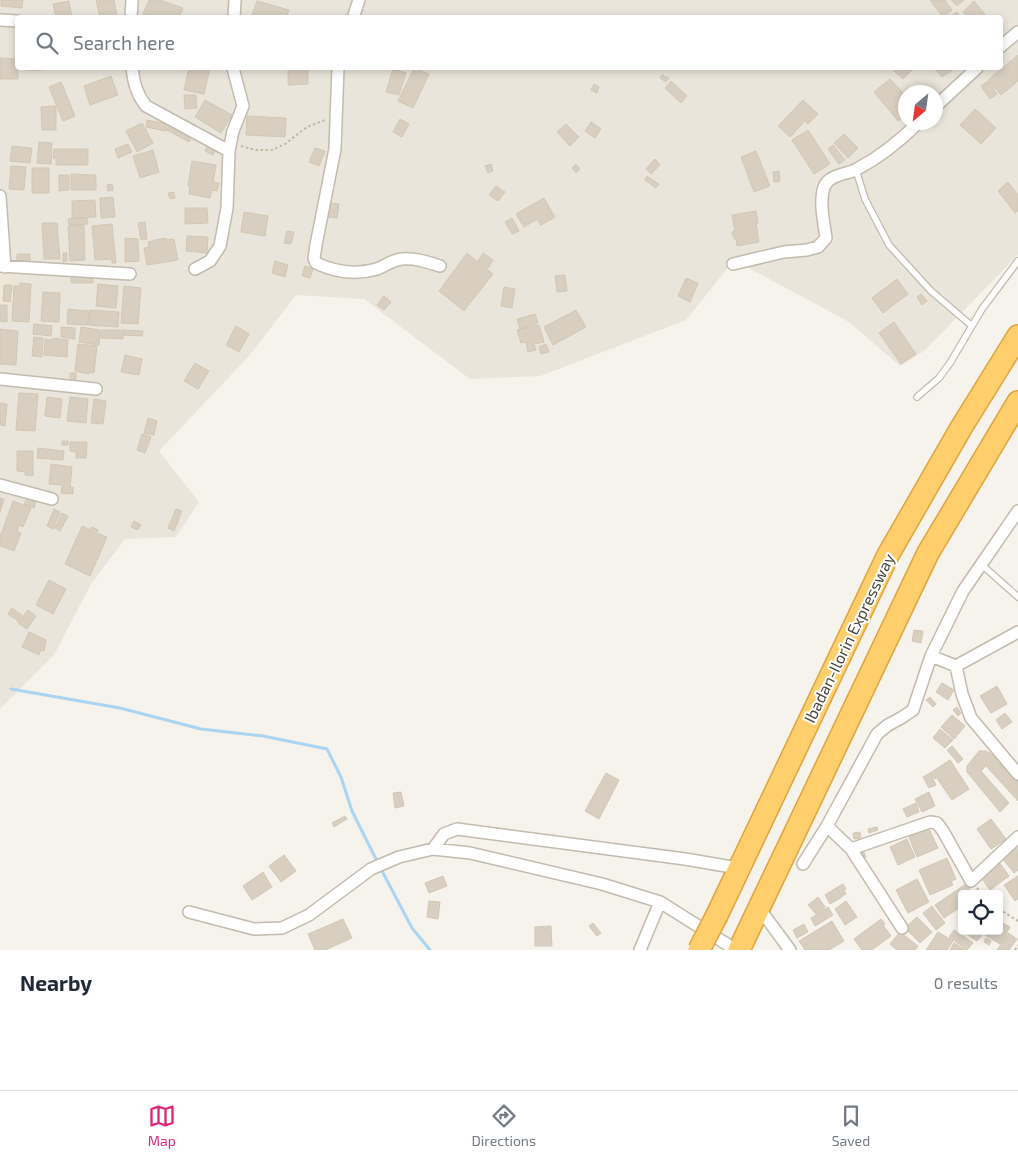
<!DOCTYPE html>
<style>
body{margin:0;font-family:"Exo 2",sans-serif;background:#f2f2f3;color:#1f2937}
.controls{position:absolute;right:15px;bottom:15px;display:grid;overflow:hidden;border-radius:5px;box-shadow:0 2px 8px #0003}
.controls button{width:45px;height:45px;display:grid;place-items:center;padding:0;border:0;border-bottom:1px solid #e0e1e3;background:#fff;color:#1f2937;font:25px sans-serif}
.compass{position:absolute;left:898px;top:85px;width:45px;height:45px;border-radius:50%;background:#fff;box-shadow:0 2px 8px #0003;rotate:209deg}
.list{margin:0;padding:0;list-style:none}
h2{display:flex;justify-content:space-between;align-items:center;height:65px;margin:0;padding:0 20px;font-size:21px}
h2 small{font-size:16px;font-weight:400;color:#747a83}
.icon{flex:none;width:28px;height:28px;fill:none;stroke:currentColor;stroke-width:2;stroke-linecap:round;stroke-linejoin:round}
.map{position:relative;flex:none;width:1018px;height:950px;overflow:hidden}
.search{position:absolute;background:#fff;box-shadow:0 2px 8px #0003;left:15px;right:15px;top:15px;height:55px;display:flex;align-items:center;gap:12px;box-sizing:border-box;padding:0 18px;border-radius:5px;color:#747a83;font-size:19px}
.sheet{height:140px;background:#fff}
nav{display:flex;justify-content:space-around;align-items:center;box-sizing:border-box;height:70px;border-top:1px solid #e0e1e3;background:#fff;font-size:14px;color:#747a83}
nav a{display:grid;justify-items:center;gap:2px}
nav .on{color:#db2777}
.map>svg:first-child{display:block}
.residential{fill:#eae5da;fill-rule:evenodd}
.education{fill:#efe8d6}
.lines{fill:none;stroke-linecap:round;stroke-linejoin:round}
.stream{stroke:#a9d4f2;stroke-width:3}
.building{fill:#d8cfc1;stroke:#d3c7b4}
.lane-casing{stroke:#c2bbae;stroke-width:8}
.street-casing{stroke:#c2bbae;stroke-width:14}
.highway-casing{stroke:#e0a43c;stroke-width:24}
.path{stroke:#c4b79f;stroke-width:2;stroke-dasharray:2.5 2.5;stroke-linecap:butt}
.lane{stroke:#fff;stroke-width:5.5}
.street{stroke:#fff;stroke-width:11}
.highway{stroke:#ffcf6e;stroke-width:21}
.highway-bridge-casing{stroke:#e0a43c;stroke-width:24;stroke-linecap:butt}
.highway-bridge{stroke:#ffcf6e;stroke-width:21}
.labels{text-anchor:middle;stroke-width:4;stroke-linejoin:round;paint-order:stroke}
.street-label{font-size:16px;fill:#4b4439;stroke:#fff}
</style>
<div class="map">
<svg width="1018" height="950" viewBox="0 0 1018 950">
<rect width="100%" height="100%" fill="#f6f3ec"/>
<path class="residential" d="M 0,0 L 1018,0 L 1018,255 L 924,351 L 900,366 L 849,322 L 734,260 L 686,320 L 540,376 L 470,379 L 364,299 L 296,295 L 249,356 L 159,451 L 199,502 L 176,537 L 125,539 L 91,584 L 54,655 L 0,709 ZM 18,18 L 1000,18 L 1000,68 L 18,68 ZM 906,92 L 936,92 L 936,122 L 906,122 Z"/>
<path class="education" d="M 0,273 L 13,274 L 11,304 L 0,304 Z"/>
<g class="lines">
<path class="stream" d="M 11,689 L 120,708 L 201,729 L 263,736 L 327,749 L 341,777 L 352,811 L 377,861
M 381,869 L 412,928 L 430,950"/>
</g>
<path class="building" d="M 1,0 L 23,0 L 22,8 L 1,6 Z
M 96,0 L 114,0 L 117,16 L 100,18 Z
M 149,0 L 160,0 L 183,8 L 179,18 L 153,18 L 143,14 Z
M 930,0 L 945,0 L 952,10 L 943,17 Z
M 951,0 L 964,0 L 957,6 Z
M 69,1 L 72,17 L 56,18 L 53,4 Z
M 257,1 L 289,10 L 286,18 L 251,18 Z
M 974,1 L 988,18 L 968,18 L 963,12 Z
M 957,12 L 961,18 L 949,18 L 949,17 Z
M 1018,55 L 1018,81 L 1001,95 L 988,80 Z
M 0,58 L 18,59 L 18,79 L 0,79 Z
M 26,68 L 43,68 L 42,70 L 26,70 Z
M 189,68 L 210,68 L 204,94 L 184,90 Z
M 288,68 L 308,68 L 308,84 L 288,85 Z
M 414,68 L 429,74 L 413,108 L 398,101 Z
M 897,68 L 914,68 L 903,79 L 894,71 Z
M 934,68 L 955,68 L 942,77 Z
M 393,69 L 406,73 L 399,95 L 386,92 Z
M 662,75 L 669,78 L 666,82 L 660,78 Z
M 111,76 L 118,95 L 90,105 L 84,86 Z
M 890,79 L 906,96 L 906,115 L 898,121 L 874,92 Z
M 671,81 L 687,96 L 681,103 L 665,88 Z
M 988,81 L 997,94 L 990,99 L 981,86 Z
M 61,82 L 75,116 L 63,121 L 49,87 Z
M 594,84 L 599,87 L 597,93 L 591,90 Z
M 184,95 L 196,95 L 197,108 L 185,109 Z
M 205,100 L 232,115 L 221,133 L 195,117 Z
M 803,100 L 818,114 L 808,124 L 805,121 L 790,137 L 778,126 Z
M 56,106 L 56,130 L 42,130 L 41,107 Z
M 975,109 L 996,128 L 981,144 L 960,125 Z
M 247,116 L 286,118 L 285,137 L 246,135 Z
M 400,119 L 409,124 L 402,137 L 393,132 Z
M 147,120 L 167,124 L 166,131 L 146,127 Z
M 591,122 L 601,129 L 595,138 L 585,131 Z
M 142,123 L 153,143 L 137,152 L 126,131 Z
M 170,124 L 192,136 L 189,142 L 167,130 Z
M 566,124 L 579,137 L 570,146 L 557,132 Z
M 808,130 L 830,164 L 814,174 L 792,140 Z
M 844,134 L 858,148 L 848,158 L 834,143 Z
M 39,142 L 52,143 L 51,164 L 37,163 Z
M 128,144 L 132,152 L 118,158 L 115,149 Z
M 208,145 L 216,150 L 213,155 L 205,151 Z
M 833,145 L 845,160 L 839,164 L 828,149 Z
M 12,146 L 32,148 L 30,163 L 10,161 Z
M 315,148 L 325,151 L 319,166 L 309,162 Z
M 54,149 L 88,149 L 88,165 L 56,165 L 56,158 L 53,158 Z
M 153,150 L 159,172 L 140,178 L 133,156 Z
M 756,151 L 770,186 L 754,192 L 741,157 Z
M 655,159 L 660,165 L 651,174 L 646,169 Z
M 192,161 L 216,165 L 213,182 L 219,183 L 217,191 L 212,190 L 210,198 L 189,194 L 190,186 L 188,186 Z
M 491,164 L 493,171 L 488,173 L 485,166 Z
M 576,164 L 580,169 L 576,173 L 572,168 Z
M 11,166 L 26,167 L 24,190 L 9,189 Z
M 32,168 L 49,168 L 49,193 L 32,193 Z
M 779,171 L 780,181 L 774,182 L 773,172 Z
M 71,174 L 96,175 L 96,190 L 71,190 Z
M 59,175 L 69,175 L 69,190 L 59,191 Z
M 647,176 L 659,184 L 656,188 L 645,180 Z
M 1008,182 L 1018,195 L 1018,211 L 1015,213 L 998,191 Z
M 112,184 L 113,190 L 108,191 L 107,185 Z
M 496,186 L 505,192 L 498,201 L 489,195 Z
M 174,192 L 175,198 L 170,199 L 168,193 Z
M 113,197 L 115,217 L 101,218 L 100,198 Z
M 544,198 L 555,217 L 541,225 L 537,219 L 524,227 L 516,214 Z
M 95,200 L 96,217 L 72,218 L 72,201 Z
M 330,203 L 339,204 L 337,218 L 328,217 Z
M 185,208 L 207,208 L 208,223 L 185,224 Z
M 756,211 L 758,223 L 756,223 L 759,242 L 737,246 L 736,239 L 734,239 L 732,232 L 735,231 L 732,215 Z
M 244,212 L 268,216 L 265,236 L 241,232 Z
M 87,218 L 88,224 L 69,225 L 68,219 Z
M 512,218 L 519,231 L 512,234 L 505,222 Z
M 145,222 L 147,239 L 141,240 L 138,223 Z
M 42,223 L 57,223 L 60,259 L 44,259 Z
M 112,224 L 116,263 L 112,263 L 112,259 L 95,260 L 92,226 Z
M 84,225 L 85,260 L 70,261 L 68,226 Z
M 287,231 L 294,232 L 291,244 L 284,243 Z
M 187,236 L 208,237 L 207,253 L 186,251 Z
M 125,238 L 138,239 L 139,261 L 125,262 Z
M 166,238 L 166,240 L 174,239 L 178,260 L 147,265 L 144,248 L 149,247 L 148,242 L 154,241 L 154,240 Z
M 63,253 L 67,253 L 67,261 L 63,262 Z
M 467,253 L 493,274 L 464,311 L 439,291 Z
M 483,253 L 493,260 L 488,268 L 478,261 Z
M 17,254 L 30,254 L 30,263 L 17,262 Z
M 275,261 L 288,265 L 285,277 L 272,273 Z
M 305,266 L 313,269 L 310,278 L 302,276 Z
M 71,275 L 93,275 L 93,283 L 71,283 Z
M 565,275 L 567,291 L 557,292 L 555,276 Z
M 686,278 L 698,283 L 690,302 L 678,296 Z
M 897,279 L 908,294 L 883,313 L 872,298 Z
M 20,283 L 31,284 L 29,322 L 12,321 L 14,286 L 20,286 Z
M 98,284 L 118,286 L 116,308 L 96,306 Z
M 4,285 L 12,285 L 10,302 L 3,301 Z
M 124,286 L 141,288 L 138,324 L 121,323 Z
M 504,287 L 515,289 L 512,308 L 501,306 Z
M 43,292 L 60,293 L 59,322 L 41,321 Z
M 921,294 L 927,301 L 922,305 L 917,297 Z
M 384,296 L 391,302 L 384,310 L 377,305 Z
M 0,305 L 7,305 L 7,322 L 0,321 Z
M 68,309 L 89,311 L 88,325 L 67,324 Z
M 90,310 L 119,312 L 118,327 L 89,325 Z
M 576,310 L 586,327 L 553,345 L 544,327 Z
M 535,314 L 538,323 L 520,329 L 517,319 Z
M 894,322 L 916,354 L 901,364 L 879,333 Z
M 34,324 L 52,326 L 51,336 L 33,334 Z
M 539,325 L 544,342 L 534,344 L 536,350 L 528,352 L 526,342 L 521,343 L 517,330 Z
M 236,326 L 249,334 L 239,352 L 226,345 Z
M 61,327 L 75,328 L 75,339 L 61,337 Z
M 81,327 L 100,330 L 99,345 L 79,342 Z
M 0,329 L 18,331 L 16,365 L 0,364 Z
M 101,330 L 123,330 L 123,339 L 101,338 Z
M 124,330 L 143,331 L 142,336 L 123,335 Z
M 34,337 L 43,338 L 42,357 L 32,356 Z
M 53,338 L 68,340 L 67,357 L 44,355 L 45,339 L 53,340 Z
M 78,344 L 97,346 L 94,373 L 89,372 L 89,374 L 75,371 Z
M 546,344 L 549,352 L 541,354 L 539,347 Z
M 125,355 L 142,359 L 139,375 L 121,372 Z
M 195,363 L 209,371 L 198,389 L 184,381 Z
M 70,373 L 76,373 L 76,382 L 70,381 Z
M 19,393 L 38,394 L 35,431 L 16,430 Z
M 47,397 L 62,399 L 60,418 L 45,416 Z
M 70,397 L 88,399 L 86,423 L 67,421 Z
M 94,399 L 106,401 L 103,424 L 91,423 Z
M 0,403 L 7,404 L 5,426 L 0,425 Z
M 148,418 L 157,421 L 154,435 L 144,433 Z
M 142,434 L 151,437 L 145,453 L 137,450 Z
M 62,441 L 68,441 L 68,445 L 62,445 Z
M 70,442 L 87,442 L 86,458 L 76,458 L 76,452 L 70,451 Z
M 38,448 L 64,451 L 63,460 L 37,458 Z
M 17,451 L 33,451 L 33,476 L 25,475 L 25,472 L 17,471 Z
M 51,464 L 72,467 L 70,487 L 73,487 L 73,494 L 61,493 L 62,485 L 49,484 Z
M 0,498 L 4,499 L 0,512 Z
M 27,498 L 36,501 L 34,508 L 24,504 Z
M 13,501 L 31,508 L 23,527 L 19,525 L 17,531 L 21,533 L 14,551 L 0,546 L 0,537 Z
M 54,509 L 60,512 L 53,529 L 47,526 Z
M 176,509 L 182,511 L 174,531 L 168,528 Z
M 62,513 L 68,516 L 60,531 L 55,528 Z
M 134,521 L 141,525 L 138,530 L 131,527 Z
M 82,526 L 91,530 L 92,527 L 98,530 L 97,533 L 107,537 L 90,576 L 65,564 Z
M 49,580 L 66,589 L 53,614 L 36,605 Z
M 12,608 L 22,615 L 18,621 L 8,614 Z
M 28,610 L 36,616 L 27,629 L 18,623 Z
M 914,630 L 923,631 L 921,643 L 912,641 Z
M 29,632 L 46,640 L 44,651 L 41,650 L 39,655 L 22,647 Z
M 942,683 L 954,690 L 948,700 L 936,692 Z
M 997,686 L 1007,704 L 991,713 L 980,696 Z
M 930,697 L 936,704 L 933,707 L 926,700 Z
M 957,707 L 961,713 L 958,716 L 953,710 Z
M 1005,713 L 1012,722 L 1002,729 L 996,720 Z
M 952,715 L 965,726 L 954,739 L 941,727 Z
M 940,729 L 953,740 L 945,748 L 933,738 Z
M 952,746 L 963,759 L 958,763 L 947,750 Z
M 979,751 L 986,751 L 993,755 L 1018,782 L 1018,801 L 986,766 L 981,771 L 1009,803 L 1000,812 L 967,772 L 967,766 Z
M 950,760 L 969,789 L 952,800 L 936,777 L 935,779 L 930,773 Z
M 606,773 L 619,780 L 599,819 L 585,811 Z
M 930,773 L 936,785 L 929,788 L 923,777 Z
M 401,792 L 404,806 L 395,808 L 393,793 Z
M 929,792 L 935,806 L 922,812 L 915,799 Z
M 916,803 L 919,812 L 907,817 L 903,809 Z
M 345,816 L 347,819 L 334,827 L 332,823 Z
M 991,819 L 1006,839 L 991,849 L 977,829 Z
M 877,827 L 878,830 L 869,833 L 868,829 Z
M 929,829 L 938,848 L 917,857 L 909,837 Z
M 860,832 L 861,838 L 854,839 L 853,833 Z
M 907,839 L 915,857 L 898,865 L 890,847 Z
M 1017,847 L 1018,870 L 1014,873 L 1002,858 Z
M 863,850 L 866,857 L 862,859 L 859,852 Z
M 284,855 L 296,871 L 281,882 L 269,866 Z
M 947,858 L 956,879 L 951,881 L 953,885 L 930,895 L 919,870 Z
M 999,862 L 1009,876 L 990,890 L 980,876 Z
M 263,872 L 272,887 L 252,900 L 243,886 Z
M 443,876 L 447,886 L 429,893 L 425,883 Z
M 1018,876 L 1018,899 L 1015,901 L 1004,885 Z
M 917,879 L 929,902 L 908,913 L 896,890 Z
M 843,884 L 846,889 L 844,890 L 846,894 L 842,896 L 836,888 Z
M 966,884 L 973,894 L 962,894 L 962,906 L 944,918 L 935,905 Z
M 836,888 L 842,897 L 830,904 L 825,895 Z
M 818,897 L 825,907 L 816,914 L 808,905 Z
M 429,901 L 440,902 L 438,919 L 427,917 Z
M 846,901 L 857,917 L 845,925 L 835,909 Z
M 932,906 L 945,923 L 936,930 L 923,913 Z
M 828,907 L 833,915 L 815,926 L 811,918 Z
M 917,917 L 932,932 L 920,943 L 905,928 Z
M 343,919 L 352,938 L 325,950 L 315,950 L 308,934 Z
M 881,919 L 885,924 L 883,925 L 891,936 L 872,950 L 862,950 L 854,939 Z
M 832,921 L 844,941 L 829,950 L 805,950 L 799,941 Z
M 999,921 L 1010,927 L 1000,944 L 985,935 L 987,931 L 999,931 Z
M 593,923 L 601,933 L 597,936 L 589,926 Z
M 804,924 L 808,932 L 797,938 L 793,930 Z
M 551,926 L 552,946 L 535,946 L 535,927 Z
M 954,930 L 973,943 L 967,950 L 949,937 Z
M 963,931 L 977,931 L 972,938 Z
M 977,931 L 983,934 L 977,941 L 972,938 Z
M 900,932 L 918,946 L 915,950 L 897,950 L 890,944 Z
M 938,932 L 953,941 L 947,950 L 926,950 Z
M 1008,933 L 1017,939 L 1009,950 L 997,950 Z
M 986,938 L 991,941 L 989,945 L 984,942 Z
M 954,943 L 965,950 L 950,950 Z"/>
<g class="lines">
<g class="lane-casing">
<path id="lane" d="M 856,170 L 865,199 L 889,245 L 931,291 L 972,326
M 917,397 L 939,378 L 950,363 L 982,309 L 1018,261
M 982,565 L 1018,597"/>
</g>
<g class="street-casing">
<path id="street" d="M 131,18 L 132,0
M 234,18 L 235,0
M 353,18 L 359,0
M 0,20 L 18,21
M 1000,47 L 1018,32
M 132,68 C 134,83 136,93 146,106 L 229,151
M 338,68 L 335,149 L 316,245 L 314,258 L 316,263 C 335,272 356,275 377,269 C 385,266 392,260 402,259 C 416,258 427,262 440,266
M 936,106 L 977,68
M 0,196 L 5,267
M 733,264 L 784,252 L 807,250 L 818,247 L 826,238 C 824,223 819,202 824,187 C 829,174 847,175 857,169 C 880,157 900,141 919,122
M 0,266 L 130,274
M 195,269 L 210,261 L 220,246 L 227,208 L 229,151 L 233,131 L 243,106 L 233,68
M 0,379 L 96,389
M 0,485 L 52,499
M 931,656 L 956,666 L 1018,632
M 956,666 L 962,694 L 971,718 L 1018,774
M 827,826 L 851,849 L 902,928
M 433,849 L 444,834 L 457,829 L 685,859 L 738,868
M 851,849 L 930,822 L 937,823 L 943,831 L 971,881 L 1018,837
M 803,864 L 827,826 L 877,734 L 888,725 L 901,718 L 913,710 L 931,656 L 963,591 L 1018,511
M 759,908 L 790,950
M 189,912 L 254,929 L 282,928 L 309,915 L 371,869 L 399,857 L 433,849 L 470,853 L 602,884 L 660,902 L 736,950
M 640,950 L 660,902"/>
</g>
<g class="highway-casing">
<path id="highway" d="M 717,915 L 888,555 L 961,428 L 1018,336
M 739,950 L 928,553 L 1018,402"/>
</g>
<path class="path" d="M 241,146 L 256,150 L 272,150 L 285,144 L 307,127 L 325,120
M 977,888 L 982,894
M 999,909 L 1018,921
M 1015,950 L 1018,945"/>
<use href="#lane" class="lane"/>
<use href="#street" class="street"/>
<use href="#highway" class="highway"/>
<g class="highway-bridge-casing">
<path id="highway-bridge" d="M 699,950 L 717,915"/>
</g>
<use href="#highway-bridge" class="highway-bridge"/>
</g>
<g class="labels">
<g class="street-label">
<text transform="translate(849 638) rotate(-64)" y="6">Ibadan-Ilorin Expressway</text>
</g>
</g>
</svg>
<div class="controls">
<button><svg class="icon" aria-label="locate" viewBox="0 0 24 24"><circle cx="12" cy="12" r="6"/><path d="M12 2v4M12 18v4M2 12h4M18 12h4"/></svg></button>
</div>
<svg class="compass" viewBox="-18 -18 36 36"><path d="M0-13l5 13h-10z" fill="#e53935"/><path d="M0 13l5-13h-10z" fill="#747a83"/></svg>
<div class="search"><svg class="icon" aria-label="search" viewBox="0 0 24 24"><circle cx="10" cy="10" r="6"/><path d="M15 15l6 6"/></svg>Search here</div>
</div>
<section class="sheet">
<h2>Nearby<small>0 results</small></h2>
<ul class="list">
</ul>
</section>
<nav>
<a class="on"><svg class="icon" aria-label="map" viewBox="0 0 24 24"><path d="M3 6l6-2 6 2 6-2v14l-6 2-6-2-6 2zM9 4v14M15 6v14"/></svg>Map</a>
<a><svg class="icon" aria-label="directions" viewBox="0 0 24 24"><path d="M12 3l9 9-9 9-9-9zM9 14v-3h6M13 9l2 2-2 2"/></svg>Directions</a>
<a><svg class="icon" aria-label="saved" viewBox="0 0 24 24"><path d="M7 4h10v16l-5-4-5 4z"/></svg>Saved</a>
</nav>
